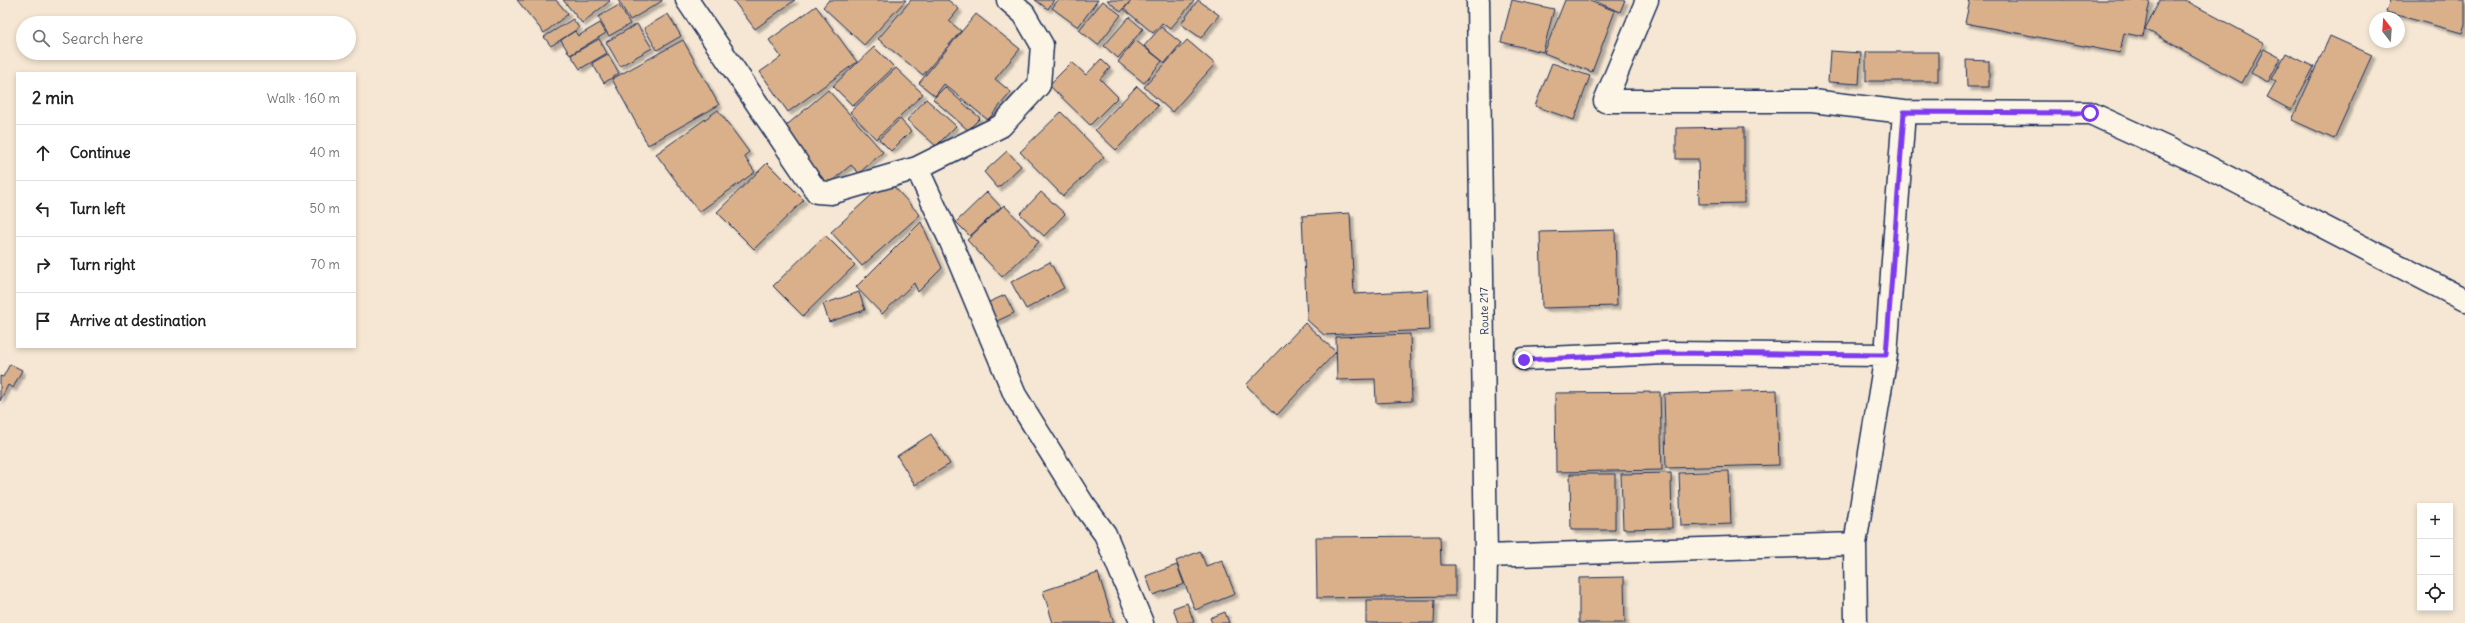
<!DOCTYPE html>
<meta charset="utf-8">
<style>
body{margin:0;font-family:Delius,sans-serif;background:#f6f6f6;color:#202124}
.controls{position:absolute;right:12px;bottom:12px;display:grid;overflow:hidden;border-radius:0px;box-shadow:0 2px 6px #0003}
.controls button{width:36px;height:36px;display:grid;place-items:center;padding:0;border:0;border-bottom:1px solid #e0e0e0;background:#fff;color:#202124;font:20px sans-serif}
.compass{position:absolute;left:2369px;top:12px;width:36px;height:36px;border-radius:50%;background:#fff;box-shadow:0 2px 6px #0003;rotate:343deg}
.stop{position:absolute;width:12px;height:12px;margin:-9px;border:3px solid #7c3aed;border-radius:50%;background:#fff}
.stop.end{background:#7c3aed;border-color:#fff;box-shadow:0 1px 4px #0008}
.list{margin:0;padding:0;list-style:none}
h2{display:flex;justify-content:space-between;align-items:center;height:52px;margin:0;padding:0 16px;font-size:17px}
h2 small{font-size:13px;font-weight:400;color:#757577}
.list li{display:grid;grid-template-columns:26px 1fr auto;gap:12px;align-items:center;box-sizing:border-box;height:56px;padding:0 16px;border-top:1px solid #e0e0e0}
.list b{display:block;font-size:15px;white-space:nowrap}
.list em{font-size:13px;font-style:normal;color:#757577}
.icon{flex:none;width:22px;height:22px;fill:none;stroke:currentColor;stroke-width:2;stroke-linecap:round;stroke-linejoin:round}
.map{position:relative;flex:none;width:2465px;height:623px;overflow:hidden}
.search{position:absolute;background:#fff;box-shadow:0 2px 6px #0003;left:16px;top:16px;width:340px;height:44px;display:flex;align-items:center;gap:10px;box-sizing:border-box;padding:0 14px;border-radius:22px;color:#757577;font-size:15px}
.panel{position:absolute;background:#fff;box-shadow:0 2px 6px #0003;left:16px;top:72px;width:340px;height:276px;border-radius:0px}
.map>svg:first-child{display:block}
.building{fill:#d9b08a;stroke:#1b2f5e;filter:url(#shadow)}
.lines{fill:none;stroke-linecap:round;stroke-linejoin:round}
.minor-casing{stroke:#1b2f5e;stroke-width:25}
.secondary-casing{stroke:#1b2f5e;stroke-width:25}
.minor{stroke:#fcf5e5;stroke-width:22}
.secondary{stroke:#fcf5e5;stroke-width:22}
.route{stroke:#7c3aed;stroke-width:5}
.labels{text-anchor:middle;stroke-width:3;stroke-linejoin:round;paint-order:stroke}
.street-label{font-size:11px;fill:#1b2f5e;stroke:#fcf5e5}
</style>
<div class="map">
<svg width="2465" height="623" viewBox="0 0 2465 623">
<defs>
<filter id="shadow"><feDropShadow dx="3.5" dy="3.5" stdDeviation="1" flood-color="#0004"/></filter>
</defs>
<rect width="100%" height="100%" fill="#f5e7d3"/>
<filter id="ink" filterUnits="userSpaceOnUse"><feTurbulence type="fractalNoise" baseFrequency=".025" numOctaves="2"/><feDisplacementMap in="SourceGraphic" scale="8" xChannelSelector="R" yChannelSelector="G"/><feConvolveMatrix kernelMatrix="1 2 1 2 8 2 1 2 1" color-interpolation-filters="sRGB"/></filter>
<g filter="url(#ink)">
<path class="building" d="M 517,0 L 556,0 L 568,14 L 544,33 Z
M 563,0 L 609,0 L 610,1 L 582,23 Z
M 618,0 L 662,0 L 662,1 L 630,20 Z
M 733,0 L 795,0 L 755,29 Z
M 829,0 L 906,0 L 864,45 L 823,7 Z
M 911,0 L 948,0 L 959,9 L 949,21 L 961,31 L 923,75 L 878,39 Z
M 1035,0 L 1054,0 L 1048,9 Z
M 1058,0 L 1098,0 L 1078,27 L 1052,8 Z
M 1107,0 L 1131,0 L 1121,12 Z
M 1132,0 L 1192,0 L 1194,1 L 1170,29 L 1162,23 L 1153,33 L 1124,9 Z
M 1198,0 L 1219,15 L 1201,38 L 1181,24 Z
M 1512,0 L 1554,9 L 1543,52 L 1501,42 Z
M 1565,0 L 1587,0 L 1615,11 L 1592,72 L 1544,53 Z
M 1592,0 L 1625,0 L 1620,12 Z
M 1968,0 L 2150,0 L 2143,37 L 2124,33 L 2120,53 L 1965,23 L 1970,0 Z
M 2160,0 L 2185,0 L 2264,43 L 2242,83 L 2145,29 Z
M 2390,0 L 2465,0 L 2465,24 L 2462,33 L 2386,12 Z
M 1103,1 L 1121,15 L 1098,45 L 1079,30 Z
M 619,5 L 630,24 L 609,36 L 598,17 Z
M 816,6 L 857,62 L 788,112 L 760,72 L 781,57 L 769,40 Z
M 668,14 L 681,36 L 657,50 L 644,28 Z
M 976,14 L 1020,49 L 995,79 L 1011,92 L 988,120 L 944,84 L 935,96 L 919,83 Z
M 1129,17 L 1143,29 L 1118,58 L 1104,46 Z
M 573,19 L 579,28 L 551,46 L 544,37 Z
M 600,23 L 606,33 L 570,55 L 561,40 L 575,31 L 578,36 Z
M 637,24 L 652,48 L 620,66 L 606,42 Z
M 1161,27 L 1181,43 L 1165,63 L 1144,46 Z
M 2330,36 L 2372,55 L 2334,139 L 2292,120 Z
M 599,39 L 607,53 L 580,69 L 571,55 Z
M 683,40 L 719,105 L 648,145 L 612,79 Z
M 1135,40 L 1162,61 L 1144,83 L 1118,62 Z
M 1187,40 L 1215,64 L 1172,112 L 1144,87 Z
M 874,47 L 894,67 L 853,106 L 833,86 Z
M 2264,49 L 2281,58 L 2268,82 L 2251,73 Z
M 1830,51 L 1861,53 L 1859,84 L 1828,82 Z
M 1866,52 L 1938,52 L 1938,81 L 1866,81 Z
M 2286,53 L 2314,67 L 2291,110 L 2267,97 L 2276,81 L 2272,79 Z
M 608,54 L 619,73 L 604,83 L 592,63 Z
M 1101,59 L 1110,68 L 1100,79 L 1118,97 L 1090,125 L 1049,85 L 1072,62 L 1086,75 Z
M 1966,60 L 1989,61 L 1989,87 L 1967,87 Z
M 1552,63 L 1590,76 L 1574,120 L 1535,106 Z
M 896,68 L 923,94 L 876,139 L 850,112 Z
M 1137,86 L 1158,106 L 1116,150 L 1095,130 Z
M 945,87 L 980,118 L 968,130 L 933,99 Z
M 828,90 L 883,152 L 859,173 L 851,165 L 828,184 L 781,130 Z
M 926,99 L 956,126 L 936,146 L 907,120 Z
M 718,110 L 749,152 L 744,156 L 755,172 L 699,212 L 656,154 Z
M 1061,112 L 1104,157 L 1063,196 L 1020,152 Z
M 900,119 L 911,131 L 891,151 L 879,139 Z
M 1744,127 L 1744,203 L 1699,204 L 1698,159 L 1676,159 L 1676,128 Z
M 1007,151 L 1021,166 L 998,188 L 984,172 Z
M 767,163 L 804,200 L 754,249 L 717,212 Z
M 888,180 L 920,215 L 862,266 L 831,232 Z
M 987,192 L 1001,207 L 970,236 L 956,222 Z
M 1041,192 L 1065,214 L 1044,236 L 1020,214 Z
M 1004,205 L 1039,242 L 1002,277 L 967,240 Z
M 1350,213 L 1354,294 L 1428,290 L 1430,330 L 1324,335 L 1307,320 L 1302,216 Z
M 921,222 L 942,268 L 918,292 L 914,283 L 882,314 L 856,287 Z
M 1615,230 L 1617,306 L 1542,308 L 1540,232 Z
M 825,235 L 855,265 L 803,316 L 773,286 Z
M 1050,262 L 1064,288 L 1026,309 L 1011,282 Z
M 859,292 L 865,310 L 829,322 L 823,304 Z
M 1005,295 L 1014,313 L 995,322 L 987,303 Z
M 1305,323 L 1336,352 L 1277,415 L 1246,385 Z
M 1410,334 L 1412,401 L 1376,403 L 1375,379 L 1337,380 L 1336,337 Z
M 10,364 L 22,370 L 13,388 L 8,385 L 0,401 L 0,376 L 3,377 Z
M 1777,390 L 1779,465 L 1666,468 L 1664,394 Z
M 1660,392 L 1662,470 L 1556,472 L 1555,393 Z
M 931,434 L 950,464 L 915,485 L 897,456 Z
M 1729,471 L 1731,524 L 1681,526 L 1679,473 Z
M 1671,473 L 1672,528 L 1623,529 L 1621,474 Z
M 1570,474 L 1615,474 L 1615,530 L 1571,530 Z
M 1440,536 L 1441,565 L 1455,565 L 1455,596 L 1317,598 L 1316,537 Z
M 1200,551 L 1206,566 L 1222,560 L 1235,594 L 1195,610 L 1176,561 Z
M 1177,565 L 1184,584 L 1153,595 L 1146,576 Z
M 1098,573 L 1114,623 L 1053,623 L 1043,591 Z
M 1624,577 L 1625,623 L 1579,623 L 1579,578 Z
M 1366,600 L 1435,600 L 1434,623 L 1366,623 Z
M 1187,603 L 1194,622 L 1178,623 L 1173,608 Z
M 1225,612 L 1229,623 L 1212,623 L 1210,618 Z"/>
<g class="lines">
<g class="minor-casing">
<path id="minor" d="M 687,0 L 817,192 L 831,193 L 917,168 L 1001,126 L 1039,85 L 1042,45 L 1024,14 L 1008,0
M 1647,0 L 1605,101 L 1812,101 L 1904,112 L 1886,355 L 1855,544 L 1856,623
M 1904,112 L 2090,113 L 2204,165 L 2465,300
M 917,168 L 951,242 L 1015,395 L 1083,504 L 1105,534 L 1142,623
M 1524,359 L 1665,353 L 1886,355
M 1486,556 L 1855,544"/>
</g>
<g class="secondary-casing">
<path id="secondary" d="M 1478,0 L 1486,556 L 1485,623"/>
</g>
<use href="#minor" class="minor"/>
<use href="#secondary" class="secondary"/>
</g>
</g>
<g class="lines" filter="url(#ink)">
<path class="route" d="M 1524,360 L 1665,353 L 1886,355 L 1904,112 L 2090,113"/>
</g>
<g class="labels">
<g class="street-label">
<text transform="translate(1484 311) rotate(-91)" y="4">Route 217</text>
</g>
</g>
</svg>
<div class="controls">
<button>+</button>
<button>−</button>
<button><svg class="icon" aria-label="locate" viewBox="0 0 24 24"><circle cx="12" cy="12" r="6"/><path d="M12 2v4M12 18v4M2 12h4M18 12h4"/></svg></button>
</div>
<svg class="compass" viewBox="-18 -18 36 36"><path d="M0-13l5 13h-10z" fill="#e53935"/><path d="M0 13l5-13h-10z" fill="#757577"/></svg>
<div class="stop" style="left:2090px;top:113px"></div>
<div class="stop end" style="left:1524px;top:360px"></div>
<div class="search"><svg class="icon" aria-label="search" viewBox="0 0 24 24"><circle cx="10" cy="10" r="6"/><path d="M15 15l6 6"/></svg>Search here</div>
<section class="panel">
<h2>2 min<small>Walk · 160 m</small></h2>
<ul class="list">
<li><svg class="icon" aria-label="ahead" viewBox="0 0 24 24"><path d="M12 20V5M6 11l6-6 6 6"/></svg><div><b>Continue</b></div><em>40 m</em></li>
<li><svg class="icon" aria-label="left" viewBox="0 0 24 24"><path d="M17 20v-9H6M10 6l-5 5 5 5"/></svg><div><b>Turn left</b></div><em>50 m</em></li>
<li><svg class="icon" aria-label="right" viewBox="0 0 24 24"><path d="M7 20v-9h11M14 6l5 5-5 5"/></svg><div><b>Turn right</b></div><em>70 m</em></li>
<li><svg class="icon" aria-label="arrive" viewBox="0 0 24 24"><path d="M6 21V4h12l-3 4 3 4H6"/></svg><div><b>Arrive at destination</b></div></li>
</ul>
</section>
</div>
